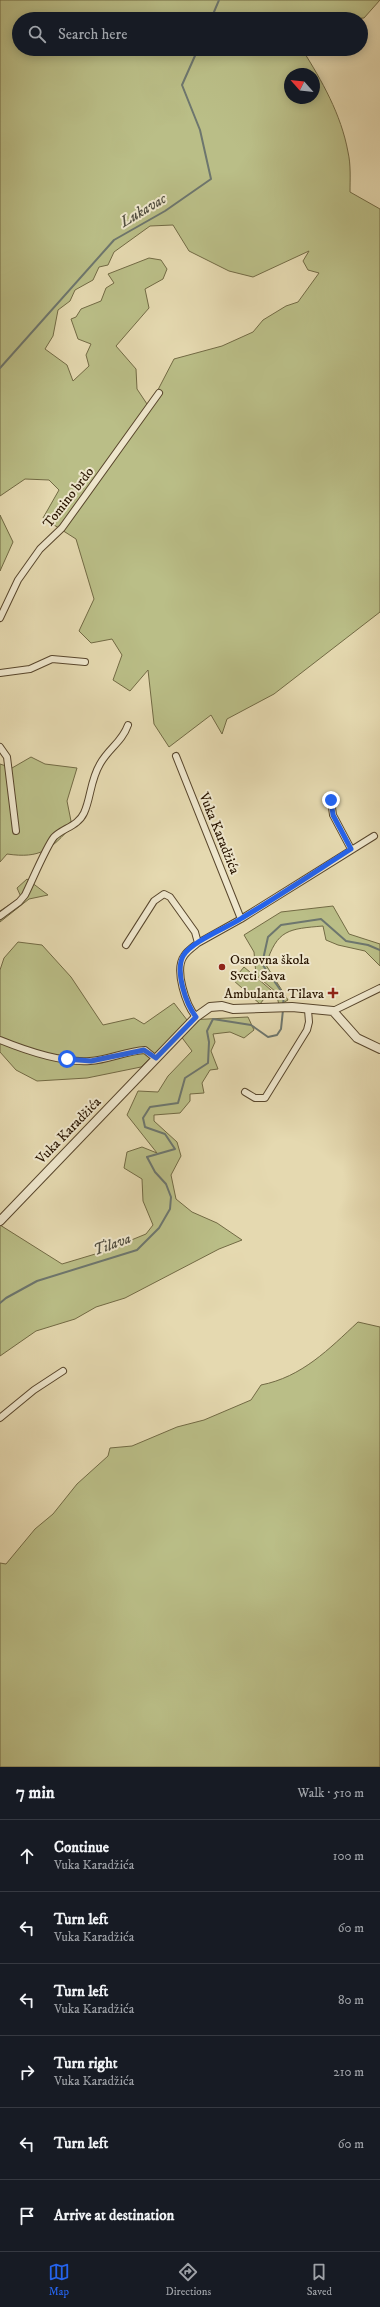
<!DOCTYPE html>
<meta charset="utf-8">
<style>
body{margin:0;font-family:"IM FELL DW Pica",serif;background:#242831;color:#f1f3f6}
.compass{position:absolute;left:284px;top:68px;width:36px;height:36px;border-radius:50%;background:#171b24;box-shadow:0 2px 10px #0003;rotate:297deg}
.stop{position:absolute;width:12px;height:12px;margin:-9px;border:3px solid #2563eb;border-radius:50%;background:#fff}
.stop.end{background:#2563eb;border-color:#fff;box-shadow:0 1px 4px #0008}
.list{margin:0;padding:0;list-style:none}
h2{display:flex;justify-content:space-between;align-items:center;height:52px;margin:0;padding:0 16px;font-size:17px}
h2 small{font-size:13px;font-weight:400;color:#9ea1a6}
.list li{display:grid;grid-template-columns:26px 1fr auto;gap:12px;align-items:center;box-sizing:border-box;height:72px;padding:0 16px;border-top:1px solid #363941}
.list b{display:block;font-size:15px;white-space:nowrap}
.list p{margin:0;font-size:13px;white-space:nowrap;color:#9ea1a6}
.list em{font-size:13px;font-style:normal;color:#9ea1a6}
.icon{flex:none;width:22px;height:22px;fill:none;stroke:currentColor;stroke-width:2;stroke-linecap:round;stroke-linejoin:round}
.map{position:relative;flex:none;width:380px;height:1767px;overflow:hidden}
.search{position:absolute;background:#171b24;box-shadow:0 2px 10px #0003;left:12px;right:12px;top:12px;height:44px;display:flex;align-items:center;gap:10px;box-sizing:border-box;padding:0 14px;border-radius:22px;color:#9ea1a6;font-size:15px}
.sheet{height:484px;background:#171b24}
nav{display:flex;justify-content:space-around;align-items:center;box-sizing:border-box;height:56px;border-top:1px solid #363941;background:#171b24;font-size:11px;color:#9ea1a6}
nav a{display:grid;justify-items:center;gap:2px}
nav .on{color:#2563eb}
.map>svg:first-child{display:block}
.green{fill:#babe87;stroke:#726a44;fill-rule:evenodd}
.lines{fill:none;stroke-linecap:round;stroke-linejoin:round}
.stream{stroke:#6d766e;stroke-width:2}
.minor-casing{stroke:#58462c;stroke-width:8}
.tertiary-casing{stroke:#58462c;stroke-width:10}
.minor{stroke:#eee6cc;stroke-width:6}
.tertiary{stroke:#eee6cc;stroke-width:8}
.route{stroke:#2563eb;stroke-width:5}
.poi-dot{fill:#8f2418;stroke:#eee6cc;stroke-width:1.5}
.labels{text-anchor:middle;stroke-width:4;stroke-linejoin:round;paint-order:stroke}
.street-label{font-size:14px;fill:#291500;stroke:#eee6cc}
.poi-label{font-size:14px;fill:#291500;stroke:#eee6cc;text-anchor:start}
.water-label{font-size:15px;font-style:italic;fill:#514e40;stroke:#eee6cc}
</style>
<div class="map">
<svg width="380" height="1767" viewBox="0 0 380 1767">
<rect width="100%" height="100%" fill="#e5d9b0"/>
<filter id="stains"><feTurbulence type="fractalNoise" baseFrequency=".005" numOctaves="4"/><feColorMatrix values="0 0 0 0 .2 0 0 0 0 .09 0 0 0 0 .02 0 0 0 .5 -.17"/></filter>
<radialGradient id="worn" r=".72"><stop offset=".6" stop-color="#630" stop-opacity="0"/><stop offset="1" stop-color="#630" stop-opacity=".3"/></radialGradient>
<path class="green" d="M 0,0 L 380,0 L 364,18 L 347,19 L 19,19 L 19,49 L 302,49 C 322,81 341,114 348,152 C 351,165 350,179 350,192 L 380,209 L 380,612 L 274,694 L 227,719 L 222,734 L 211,715 L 169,747 L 154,724 L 148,670 L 130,691 L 113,680 L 122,655 L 112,639 L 91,643 L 79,631 L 94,599 L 76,539 L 43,518 L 59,490 L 49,480 L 25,479 L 0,496 ZM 290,74 L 314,74 L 314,98 L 290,98 ZM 173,225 L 189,251 L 229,271 L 253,277 L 309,251 L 303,261 L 308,270 L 319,273 L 298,302 L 286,306 L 263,320 L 253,332 L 222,346 L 174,359 L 149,407 L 137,389 L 136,369 L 116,346 L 149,308 L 145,289 L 163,279 L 167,269 L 161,260 L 149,258 L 108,274 L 114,283 L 106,288 L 101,301 L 81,309 L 76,317 L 71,319 L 78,339 L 91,344 L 86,355 L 89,366 L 73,381 L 67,365 L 45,349 L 53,336 L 58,310 L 70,301 L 75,290 L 93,280 L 99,267 L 108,265 L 114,252 L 150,226 Z
M 0,515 L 13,542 L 0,571 Z
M 31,757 L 45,764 L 77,768 L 67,801 L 72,826 C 51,849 41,859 7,854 L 0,862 L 0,764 L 12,768 Z
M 27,879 L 48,895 L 29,899 L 0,922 L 0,911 L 21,897 L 17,888 Z
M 333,906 L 349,934 L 380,944 L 380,966 L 365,951 L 338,945 L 326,940 L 323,926 C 289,929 277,929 266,965 L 288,1000 L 279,1005 L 276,992 L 256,975 L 254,952 L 244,935 L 281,912 Z
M 18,942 L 42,945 L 71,977 L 103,1025 L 134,1018 L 144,1024 L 174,1003 L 187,1020 L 248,1017 L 254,1030 L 244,1038 L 230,1032 L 213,1034 L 215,1042 L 211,1051 L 218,1069 L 210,1070 L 202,1083 L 204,1093 L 190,1094 L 190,1101 L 180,1113 L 154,1115 L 154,1121 L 177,1142 L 181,1156 L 171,1175 L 176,1199 L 192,1212 L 217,1223 L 242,1240 L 219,1249 L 125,1298 L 96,1307 L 75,1319 L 36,1331 L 0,1356 L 0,1225 L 62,1264 L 102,1252 L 146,1234 L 153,1225 L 143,1201 L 142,1179 L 124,1168 L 127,1152 L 142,1147 L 157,1153 L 127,1115 L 138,1091 L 158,1092 L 168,1076 L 192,1051 L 177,1031 L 141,1067 L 87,1078 L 37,1081 L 16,1070 L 0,1052 L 0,970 L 4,958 Z
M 244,967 L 271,990 L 260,1004 L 233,980 Z
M 358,1322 L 380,1327 L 380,1767 L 0,1767 L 0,1563 L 6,1564 L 35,1529 L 53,1514 L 77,1484 L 108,1456 L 110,1448 L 132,1446 L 177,1427 L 204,1420 L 251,1400 L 261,1385 C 302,1377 329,1349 358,1322 Z"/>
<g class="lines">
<path class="stream" d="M 211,19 L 219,0
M 0,368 L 114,240 L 165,211 L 211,179 L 200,130 L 182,85 L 198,49
M 283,1005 L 284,995 L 262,964 L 268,937 L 281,925 L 321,919 L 346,941 L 368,945 L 380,950
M 0,1303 L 6,1298 L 37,1281 L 137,1250 L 159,1228 L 170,1209 L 171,1197 L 166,1184 L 155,1172 L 147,1157 L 175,1149 L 165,1134 L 145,1127 L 143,1118 L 150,1107 L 178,1103 L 185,1078 L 208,1063 L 209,1042 L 207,1031 L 213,1019 L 251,1025 L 268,1037 L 277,1035 L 281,1029 L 283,1010"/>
<g class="minor-casing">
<path id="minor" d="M 0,618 L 18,580 L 40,549 L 62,528 L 159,393
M 0,673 L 30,669 L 52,659 L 85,662
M 0,747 L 7,757 L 16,831
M 176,756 L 241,919 L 198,943
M 331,800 L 333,815 L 351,849
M 0,916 L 19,902 L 25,895 C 32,881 46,847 54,837 C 63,828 78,826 84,813 C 91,798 90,781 100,764 C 109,748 122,742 128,725
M 241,919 L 374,836
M 126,945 L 154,901 L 164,894 L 170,897 L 195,932 L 198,943 C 193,947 187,951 184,956 C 174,970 186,1005 196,1017
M 333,1011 L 380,988
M 0,1040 C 27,1051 61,1063 90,1061 C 108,1060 126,1051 145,1050 L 156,1059
M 245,1092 L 255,1098 L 265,1098 L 307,1030 L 309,1022 L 308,1010
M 0,1418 L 34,1390 L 63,1371"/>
</g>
<g class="tertiary-casing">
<path id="tertiary" d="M 0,1221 L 196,1017 L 210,1007 L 222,1006 L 233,1009 L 292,1007 L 333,1011 L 357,1038 L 380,1049"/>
</g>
<use href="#minor" class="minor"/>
<use href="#tertiary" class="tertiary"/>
</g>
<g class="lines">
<path class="route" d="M 67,1059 L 91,1061 L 144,1050 L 156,1058 L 196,1017 C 186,1004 175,972 183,956 C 192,941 227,928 242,918 C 279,896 315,872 351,849 L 333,815 L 331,800"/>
</g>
<g class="poi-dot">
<circle cx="222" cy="967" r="4"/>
<path d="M331 987h4v4h4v4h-4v4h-4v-4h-4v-4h4z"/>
</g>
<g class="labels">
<g class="street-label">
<text transform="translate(68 497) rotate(-52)" y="5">Tomino brdo</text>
<text transform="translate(220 833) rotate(68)" y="5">Vuka Karadžića</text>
<text transform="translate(68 1130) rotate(-46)" y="5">Vuka Karadžića</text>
</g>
<g class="poi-label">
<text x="230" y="964">Osnovna škola<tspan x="230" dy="16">Sveti Sava</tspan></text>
<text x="324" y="998" text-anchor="end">Ambulanta Tilava</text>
</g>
<g class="water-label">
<text transform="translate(143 210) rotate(-31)" y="5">Lukavac</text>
<text transform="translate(112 1244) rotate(-20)" y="5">Tilava</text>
</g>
</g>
<rect width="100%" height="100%" filter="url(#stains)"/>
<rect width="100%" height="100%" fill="url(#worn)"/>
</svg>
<svg class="compass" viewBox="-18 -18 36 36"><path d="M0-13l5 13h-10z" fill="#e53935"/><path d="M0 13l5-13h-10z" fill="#9ea1a6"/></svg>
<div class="stop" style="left:67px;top:1059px"></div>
<div class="stop end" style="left:331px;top:800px"></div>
<div class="search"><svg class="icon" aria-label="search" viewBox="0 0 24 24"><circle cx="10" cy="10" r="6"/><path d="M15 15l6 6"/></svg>Search here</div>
</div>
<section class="sheet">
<h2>7 min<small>Walk · 510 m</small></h2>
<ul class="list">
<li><svg class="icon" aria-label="ahead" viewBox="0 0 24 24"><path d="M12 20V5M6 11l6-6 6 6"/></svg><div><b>Continue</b><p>Vuka Karadžića</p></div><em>100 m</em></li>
<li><svg class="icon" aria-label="left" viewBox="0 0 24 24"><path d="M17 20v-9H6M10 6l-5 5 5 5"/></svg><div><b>Turn left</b><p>Vuka Karadžića</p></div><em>60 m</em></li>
<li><svg class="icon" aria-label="left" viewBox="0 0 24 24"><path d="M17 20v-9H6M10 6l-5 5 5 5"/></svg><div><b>Turn left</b><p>Vuka Karadžića</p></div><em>80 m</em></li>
<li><svg class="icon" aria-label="right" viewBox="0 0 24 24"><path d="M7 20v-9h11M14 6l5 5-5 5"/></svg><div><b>Turn right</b><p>Vuka Karadžića</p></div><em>210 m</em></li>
<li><svg class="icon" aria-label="left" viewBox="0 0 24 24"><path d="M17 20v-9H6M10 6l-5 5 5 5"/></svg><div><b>Turn left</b></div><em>60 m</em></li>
<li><svg class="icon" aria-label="arrive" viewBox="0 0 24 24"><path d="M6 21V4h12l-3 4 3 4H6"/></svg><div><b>Arrive at destination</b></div></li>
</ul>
</section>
<nav>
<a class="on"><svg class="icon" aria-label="map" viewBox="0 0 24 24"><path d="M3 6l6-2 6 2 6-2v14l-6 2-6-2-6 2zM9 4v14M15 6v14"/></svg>Map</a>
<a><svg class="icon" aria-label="directions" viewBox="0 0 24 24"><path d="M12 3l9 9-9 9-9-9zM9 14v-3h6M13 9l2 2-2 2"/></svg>Directions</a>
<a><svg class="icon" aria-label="saved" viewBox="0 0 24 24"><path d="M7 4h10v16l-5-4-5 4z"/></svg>Saved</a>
</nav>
